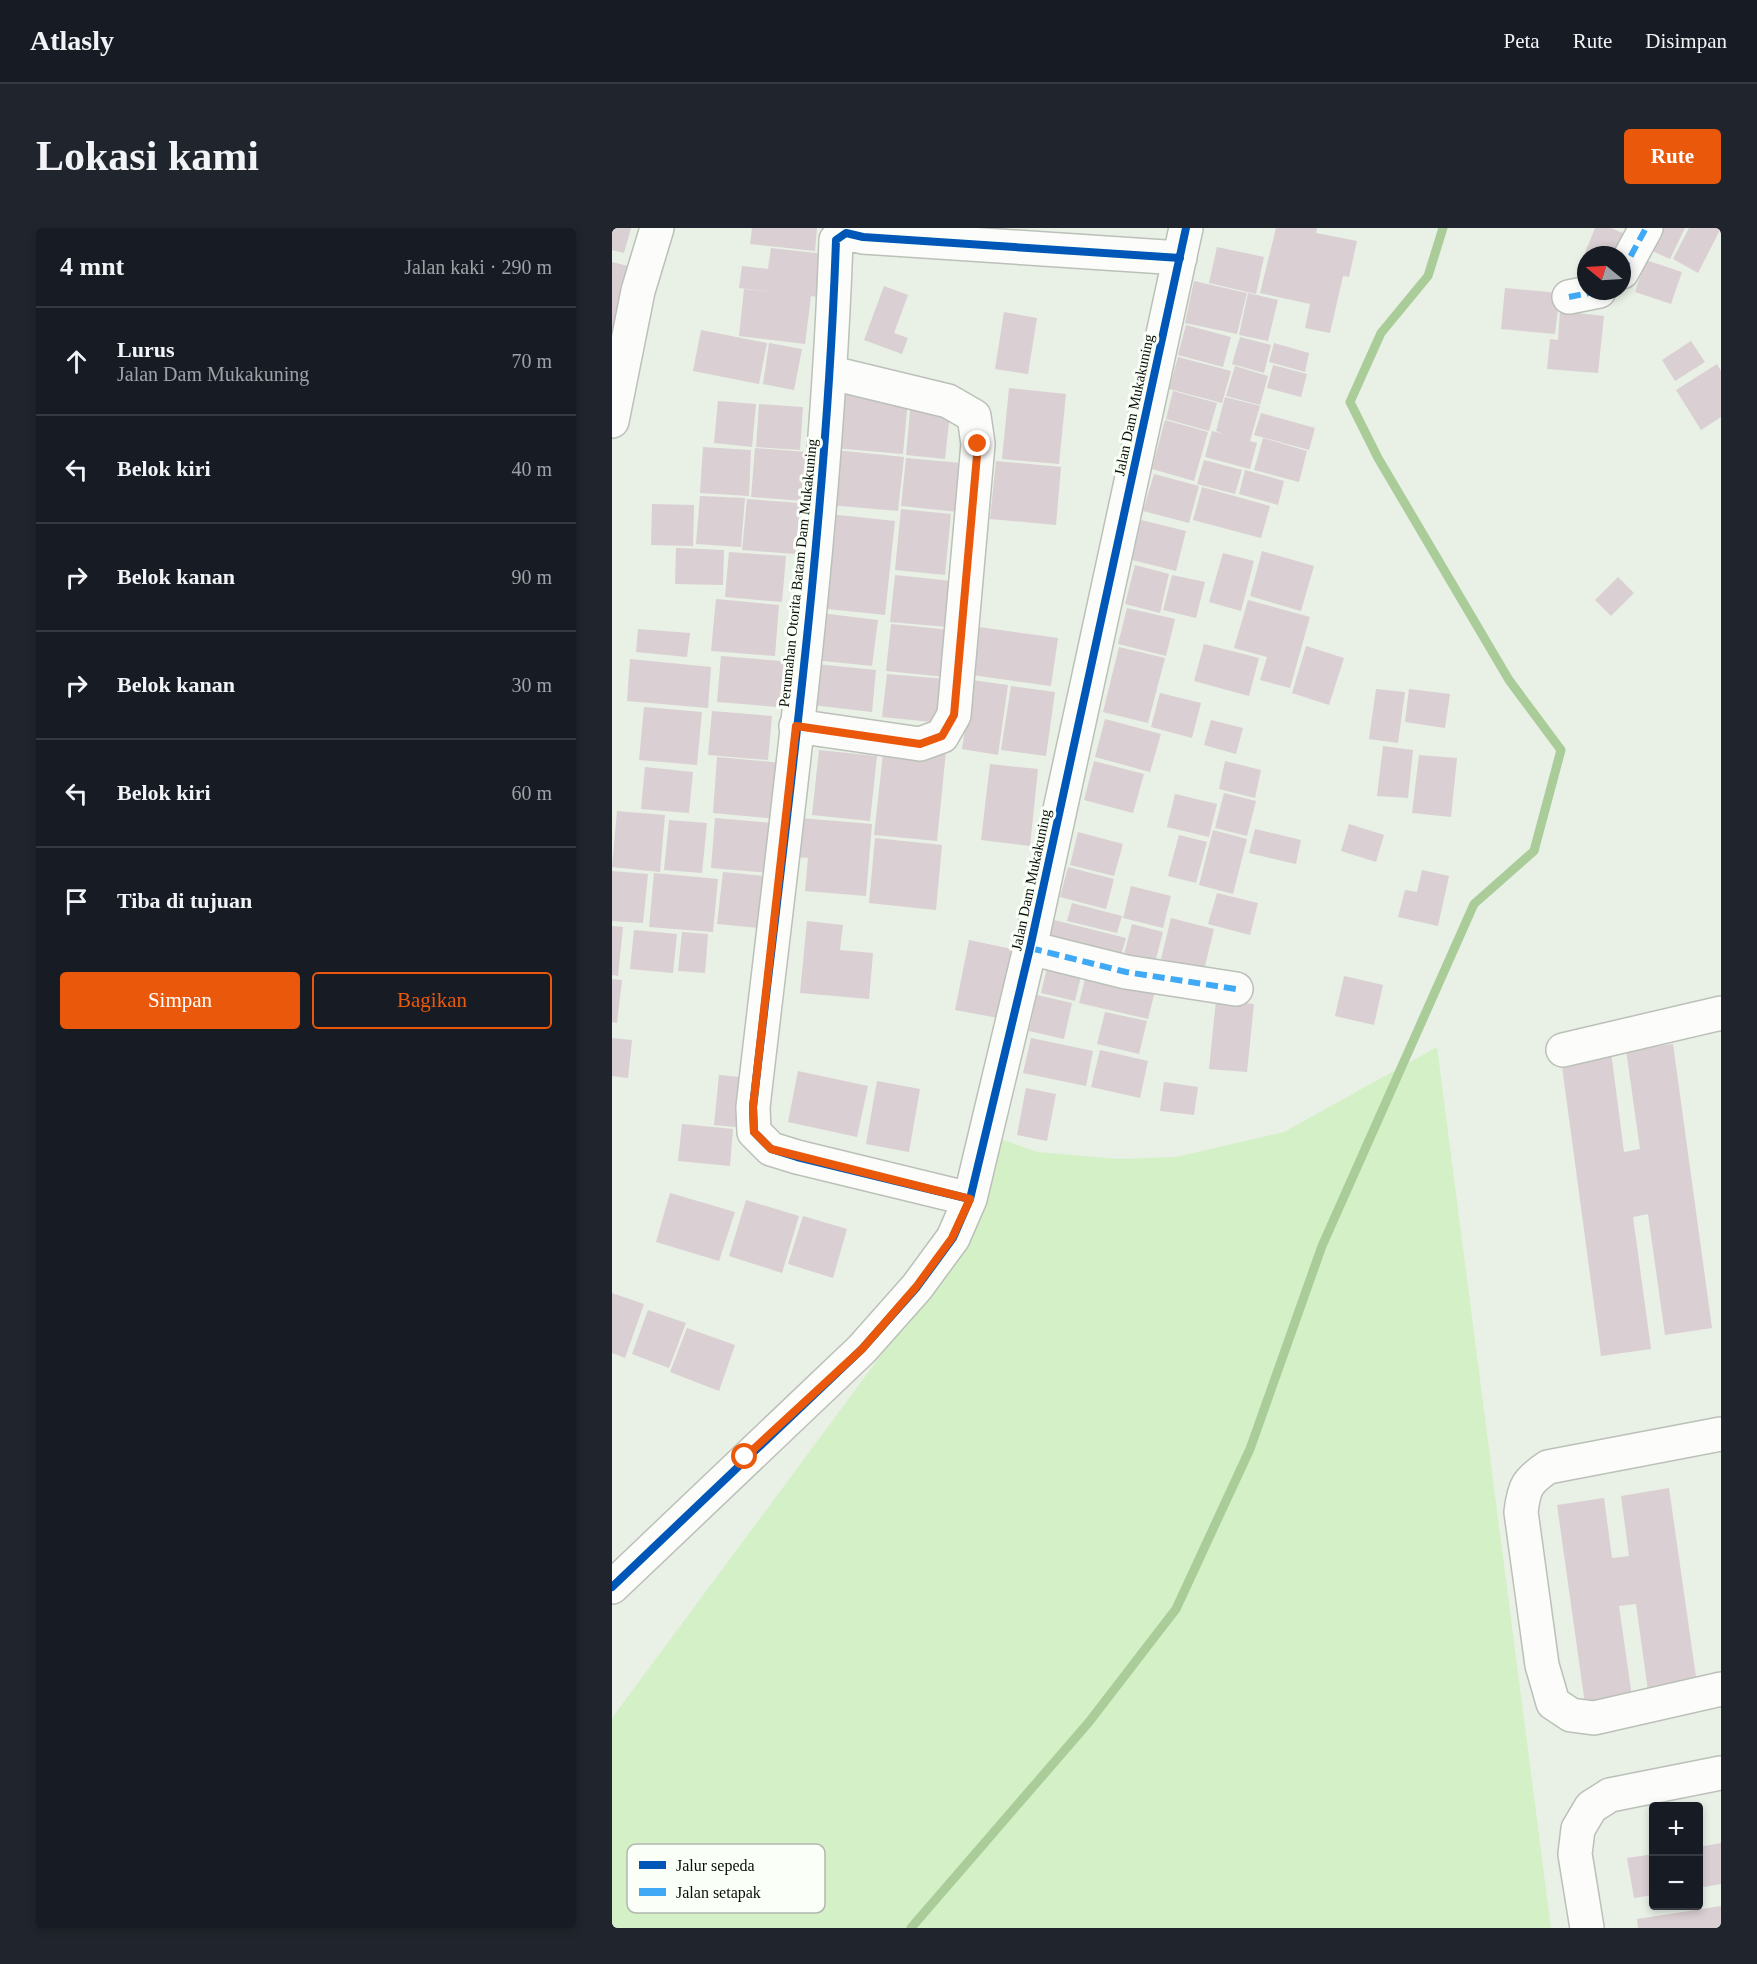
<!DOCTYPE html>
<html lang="id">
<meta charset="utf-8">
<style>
body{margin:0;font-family:"Times New Roman",serif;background:#20242c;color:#f1f3f6}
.controls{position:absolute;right:18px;bottom:18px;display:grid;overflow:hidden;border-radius:6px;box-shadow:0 3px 9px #0003}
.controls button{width:54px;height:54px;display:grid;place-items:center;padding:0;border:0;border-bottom:2px solid #363941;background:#171b24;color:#f1f3f6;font:30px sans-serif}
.compass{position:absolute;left:965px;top:18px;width:54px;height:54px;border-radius:50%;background:#171b24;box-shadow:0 3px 9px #0003;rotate:288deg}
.stop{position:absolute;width:18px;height:18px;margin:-14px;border:4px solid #ea580c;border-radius:50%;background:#fff}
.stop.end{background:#ea580c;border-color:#fff;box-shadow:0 2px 6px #0008}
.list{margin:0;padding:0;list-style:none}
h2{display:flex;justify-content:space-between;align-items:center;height:78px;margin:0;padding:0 24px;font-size:26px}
h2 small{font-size:20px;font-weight:400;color:#9ea1a6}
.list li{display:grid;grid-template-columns:39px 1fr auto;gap:18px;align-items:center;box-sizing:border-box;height:108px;padding:0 24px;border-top:2px solid #363941}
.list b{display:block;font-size:22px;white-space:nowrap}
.list p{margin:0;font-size:20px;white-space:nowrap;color:#9ea1a6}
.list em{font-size:20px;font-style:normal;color:#9ea1a6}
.actions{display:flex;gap:12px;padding:18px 24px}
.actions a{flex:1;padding:14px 0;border:2px solid #ea580c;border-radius:6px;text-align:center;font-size:21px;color:#ea580c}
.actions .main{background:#ea580c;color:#fff}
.icon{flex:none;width:33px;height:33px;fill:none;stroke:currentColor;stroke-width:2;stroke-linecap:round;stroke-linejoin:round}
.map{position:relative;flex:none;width:1109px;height:1700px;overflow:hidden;border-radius:6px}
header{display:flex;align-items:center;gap:36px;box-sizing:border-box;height:84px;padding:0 30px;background:#171b24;border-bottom:2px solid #363941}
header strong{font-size:28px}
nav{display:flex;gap:33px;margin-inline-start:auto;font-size:21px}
.intro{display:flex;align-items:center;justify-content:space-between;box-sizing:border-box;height:144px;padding:0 36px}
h1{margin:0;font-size:42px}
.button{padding:15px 27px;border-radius:6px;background:#ea580c;color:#fff;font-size:21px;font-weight:700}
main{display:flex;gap:36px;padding:0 36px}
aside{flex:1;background:#171b24;border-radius:6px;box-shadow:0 3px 9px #0003}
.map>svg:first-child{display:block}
.green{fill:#d4f0c6}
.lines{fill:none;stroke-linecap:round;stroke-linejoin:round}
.stream{stroke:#ac9;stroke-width:9}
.building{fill:#dacfd3}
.minor-casing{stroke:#bbc0b8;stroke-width:36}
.minor{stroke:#fcfdfb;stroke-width:33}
.quiet{stroke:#3fa9f5;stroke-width:6;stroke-dasharray:12 6;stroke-linecap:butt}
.cycleway-casing{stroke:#fafff7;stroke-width:11}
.cycleway{stroke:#0057b8;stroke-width:8}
.route{stroke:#ea580c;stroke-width:8}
.labels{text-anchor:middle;stroke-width:6;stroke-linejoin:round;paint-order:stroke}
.street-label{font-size:15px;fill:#0a0e08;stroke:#fafff7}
.key{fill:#fafff7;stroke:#b2b7af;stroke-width:1.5}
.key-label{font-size:16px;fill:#0a0e08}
</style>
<header>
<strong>Atlasly</strong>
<nav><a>Peta</a><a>Rute</a><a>Disimpan</a></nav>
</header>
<div class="intro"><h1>Lokasi kami</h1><a class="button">Rute</a></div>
<main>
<aside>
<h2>4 mnt<small>Jalan kaki · 290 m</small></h2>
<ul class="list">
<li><svg class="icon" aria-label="ahead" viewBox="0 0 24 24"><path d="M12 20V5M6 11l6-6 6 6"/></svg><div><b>Lurus</b><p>Jalan Dam Mukakuning</p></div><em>70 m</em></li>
<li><svg class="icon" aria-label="left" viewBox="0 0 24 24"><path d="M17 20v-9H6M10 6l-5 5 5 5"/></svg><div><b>Belok kiri</b></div><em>40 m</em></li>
<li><svg class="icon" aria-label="right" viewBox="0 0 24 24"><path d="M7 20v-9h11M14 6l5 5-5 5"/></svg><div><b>Belok kanan</b></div><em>90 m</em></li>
<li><svg class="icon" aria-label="right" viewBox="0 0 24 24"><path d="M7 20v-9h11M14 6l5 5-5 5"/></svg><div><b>Belok kanan</b></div><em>30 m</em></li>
<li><svg class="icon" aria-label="left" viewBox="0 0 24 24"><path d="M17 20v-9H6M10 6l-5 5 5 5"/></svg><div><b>Belok kiri</b></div><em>60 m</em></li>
<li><svg class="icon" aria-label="arrive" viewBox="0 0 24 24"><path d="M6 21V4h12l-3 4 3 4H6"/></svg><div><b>Tiba di tujuan</b></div></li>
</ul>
<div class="actions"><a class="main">Simpan</a><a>Bagikan</a></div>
</aside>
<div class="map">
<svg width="1109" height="1700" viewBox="0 0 1109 1700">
<rect width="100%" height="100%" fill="#e9f0e6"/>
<path class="green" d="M 825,819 L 939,1700 L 0,1700 L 0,1490 L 367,995 L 368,904 L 426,924 L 506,931 L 564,929 L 672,904 Z"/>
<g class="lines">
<path class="stream" d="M 299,1700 L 477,1494 L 564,1381 L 638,1221 L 710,1018 L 862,676 L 922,623 L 949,522 L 897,452 L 766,230 L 738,174 L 769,105 L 816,48 L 831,0"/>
</g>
<path class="building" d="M 0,0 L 19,0 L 12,25 L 0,22 Z
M 140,0 L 205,0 L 203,23 L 138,16 Z
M 664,0 L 705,0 L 704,5 L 745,13 L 737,49 L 731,48 L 718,105 L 693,100 L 698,76 L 648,65 Z
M 983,0 L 999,0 L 1013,6 L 1004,27 L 974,27 L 974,45 L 966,42 Z
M 1042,0 L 1073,0 L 1058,31 L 1032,19 Z
M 1077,0 L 1109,0 L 1086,45 L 1061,31 Z
M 605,19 L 652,29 L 644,66 L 597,55 Z
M 159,20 L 212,26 L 207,69 L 199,68 L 193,116 L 127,108 L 132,61 L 163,64 L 127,60 L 130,38 L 156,41 Z
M 1034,32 L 1070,44 L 1059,76 L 1023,64 Z
M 0,34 L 16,38 L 1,100 L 0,100 Z
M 582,53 L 635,65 L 625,106 L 573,95 Z
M 272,58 L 296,67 L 282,105 L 296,110 L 290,126 L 252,112 Z
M 893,60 L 948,65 L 943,106 L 889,101 Z
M 636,65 L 666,72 L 656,113 L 627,107 Z
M 948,83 L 992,88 L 986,145 L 935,141 L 938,111 L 946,112 Z
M 392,84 L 425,90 L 416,146 L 383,141 Z
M 574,97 L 619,109 L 611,139 L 566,127 Z
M 89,102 L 155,115 L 147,156 L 81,143 Z
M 628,109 L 659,117 L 652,145 L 620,136 Z
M 1079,113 L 1093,134 L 1063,153 L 1050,132 Z
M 157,115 L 190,121 L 182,162 L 151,156 Z
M 662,115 L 697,125 L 693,144 L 657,134 Z
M 566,129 L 619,143 L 610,175 L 557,161 Z
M 1105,136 L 1109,143 L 1109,189 L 1089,202 L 1064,162 Z
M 661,137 L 695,146 L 689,169 L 655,160 Z
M 623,138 L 656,148 L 648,177 L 614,168 Z
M 397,160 L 454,166 L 447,236 L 390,231 Z
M 561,163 L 605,175 L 597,203 L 554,191 Z
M 226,166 L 296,172 L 291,226 L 221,220 Z
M 613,169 L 648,178 L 638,213 L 645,215 L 638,241 L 593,229 L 600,203 L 612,206 L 604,203 Z
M 299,172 L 339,176 L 333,231 L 294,227 Z
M 106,173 L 144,176 L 140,219 L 102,215 Z
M 147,176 L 191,179 L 188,222 L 144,219 Z
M 649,185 L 703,200 L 697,222 L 642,207 Z
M 553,192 L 596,204 L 582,253 L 540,241 Z
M 651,210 L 695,223 L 687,254 L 642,242 Z
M 91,219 L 139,222 L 137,268 L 88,265 Z
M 143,220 L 195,224 L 191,273 L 139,269 Z
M 223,222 L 292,229 L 286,283 L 217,277 Z
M 294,230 L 360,236 L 355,285 L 289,278 Z
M 592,232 L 630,242 L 623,266 L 585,256 Z
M 384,233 L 449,239 L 444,297 L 378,291 Z
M 633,242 L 672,253 L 666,277 L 627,266 Z
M 542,246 L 587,258 L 577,295 L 531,283 Z
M 590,259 L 658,278 L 649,310 L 581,292 Z
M 88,268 L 133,270 L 129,319 L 84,316 Z
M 135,271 L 188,275 L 184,326 L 130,322 Z
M 40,276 L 82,277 L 81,318 L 39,317 Z
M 289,281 L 339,286 L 333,347 L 283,342 Z
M 217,286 L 283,293 L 273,387 L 206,380 Z
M 529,292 L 574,303 L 564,343 L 520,332 Z
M 64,320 L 112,322 L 111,357 L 63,356 Z
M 650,323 L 702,338 L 689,383 L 638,368 Z
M 117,324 L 174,328 L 170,374 L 113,369 Z
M 611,325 L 642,333 L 629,383 L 597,374 Z
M 523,337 L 557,346 L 548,385 L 513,376 Z
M 283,347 L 339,353 L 335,399 L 278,394 Z
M 560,347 L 593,354 L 584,390 L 551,382 Z
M 1006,349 L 1022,365 L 999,388 L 983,372 Z
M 104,371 L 167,377 L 163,428 L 99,423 Z
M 636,372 L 698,389 L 678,460 L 648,452 L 655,429 L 622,420 Z
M 515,380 L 563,391 L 554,428 L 506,416 Z
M 208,385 L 266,392 L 260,438 L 202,432 Z
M 279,396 L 339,402 L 334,449 L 274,443 Z
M 367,399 L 446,410 L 439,458 L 360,447 Z
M 26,401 L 78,405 L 75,429 L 24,424 Z
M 592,416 L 647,430 L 637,468 L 582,453 Z
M 694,418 L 732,430 L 717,477 L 680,465 Z
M 507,419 L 553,430 L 536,495 L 491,484 Z
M 109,428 L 181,434 L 178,480 L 105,474 Z
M 18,431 L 99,439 L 96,480 L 15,473 Z
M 204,436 L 264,442 L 260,484 L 200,477 Z
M 275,446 L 334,451 L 330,495 L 270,489 Z
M 360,452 L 396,457 L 386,527 L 350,521 Z
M 399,458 L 443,464 L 434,528 L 389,522 Z
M 764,461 L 793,464 L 786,515 L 757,511 Z
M 797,461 L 838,466 L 833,500 L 793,494 Z
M 548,465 L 589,475 L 580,510 L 539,499 Z
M 32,479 L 90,484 L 85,537 L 27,532 Z
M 100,483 L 160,488 L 156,532 L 96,527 Z
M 493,491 L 549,506 L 538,544 L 483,529 Z
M 599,492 L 631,500 L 624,526 L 592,517 Z
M 272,517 L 334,523 L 325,613 L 262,607 Z
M 771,518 L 801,522 L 796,570 L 765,568 Z
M 207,522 L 265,528 L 258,593 L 200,587 Z
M 807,527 L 845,530 L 839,589 L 800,585 Z
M 105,529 L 171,535 L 166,591 L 101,585 Z
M 482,533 L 532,546 L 521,585 L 472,572 Z
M 613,533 L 649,542 L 643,570 L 607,561 Z
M 378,536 L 426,541 L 418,618 L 369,612 Z
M 33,539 L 81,544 L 77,585 L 29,581 Z
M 612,565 L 644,573 L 635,608 L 603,600 Z
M 563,566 L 605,576 L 597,609 L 555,599 Z
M 5,583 L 53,587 L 48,644 L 0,639 Z
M 103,590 L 161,595 L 157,645 L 99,640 Z
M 188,590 L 260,596 L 254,668 L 193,663 L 196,630 L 185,629 Z
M 57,592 L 95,595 L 90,645 L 52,642 Z
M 737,596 L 772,607 L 764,634 L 729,623 Z
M 643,601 L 689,612 L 684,636 L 637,625 Z
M 601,602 L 635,611 L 621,666 L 587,657 Z
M 466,604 L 511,616 L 502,648 L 458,637 Z
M 567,607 L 595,614 L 584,655 L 556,648 Z
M 263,610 L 330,617 L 324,682 L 257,675 Z
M 456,639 L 502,651 L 494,681 L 448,669 Z
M 810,642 L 837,648 L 826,698 L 786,689 L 793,662 L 805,664 Z
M 0,643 L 36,646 L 31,695 L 0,693 Z
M 111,644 L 163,649 L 157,701 L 105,696 Z
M 42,645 L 106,651 L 101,704 L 37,699 Z
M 519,658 L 559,668 L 551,700 L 511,690 Z
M 605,665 L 646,675 L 638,707 L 596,696 Z
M 460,675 L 510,688 L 505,705 L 455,693 Z
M 559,690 L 602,701 L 592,742 L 549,731 Z
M 442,692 L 514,710 L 507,734 L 436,715 Z
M 195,693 L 231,697 L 228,722 L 261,725 L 257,771 L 188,765 Z
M 520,696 L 551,704 L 541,742 L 510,734 Z
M 0,698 L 11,699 L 6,748 L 0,747 Z
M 22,702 L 65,706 L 61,745 L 18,741 Z
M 70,704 L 96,706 L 93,745 L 66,743 Z
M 357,712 L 400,721 L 386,790 L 343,782 Z
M 437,732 L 471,740 L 463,773 L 429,765 Z
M 476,739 L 545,755 L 536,791 L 467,775 Z
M 732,748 L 771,757 L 762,797 L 723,788 Z
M 0,751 L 10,752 L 5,795 L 0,794 Z
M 425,767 L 460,775 L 452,811 L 417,803 Z
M 604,772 L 642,776 L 635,844 L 597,841 Z
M 493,784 L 535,793 L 527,826 L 485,816 Z
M 0,810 L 20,812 L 16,850 L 0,848 Z
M 419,810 L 481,823 L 474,858 L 411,845 Z
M 1061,816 L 1100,1100 L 1053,1107 L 1036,986 L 1021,989 L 1039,1121 L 989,1128 L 949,831 L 999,824 L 1012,924 L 1028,921 L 1014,822 Z
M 488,822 L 536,833 L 528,870 L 479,859 Z
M 186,843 L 256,858 L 245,909 L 176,894 Z
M 107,847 L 140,850 L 135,900 L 102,897 Z
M 265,853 L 308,861 L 297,924 L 254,916 Z
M 552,854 L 586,859 L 582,887 L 548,883 Z
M 414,860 L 444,866 L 435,913 L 405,907 Z
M 70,896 L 121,901 L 118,938 L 66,933 Z
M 58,965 L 123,984 L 107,1033 L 44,1014 Z
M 134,972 L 187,988 L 170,1045 L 117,1028 Z
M 191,988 L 235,1001 L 221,1050 L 176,1036 Z
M 0,1065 L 32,1076 L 13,1130 L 0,1125 Z
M 36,1082 L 74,1095 L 57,1140 L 20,1126 Z
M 75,1100 L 123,1117 L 107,1163 L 58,1144 Z
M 1057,1260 L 1085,1456 L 1036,1463 L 1024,1376 L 1007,1378 L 1020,1469 L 973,1476 L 945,1277 L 992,1270 L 1000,1330 L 1017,1328 L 1009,1268 Z
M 1109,1615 L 1109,1656 L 1086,1660 L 1086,1619 Z
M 1042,1626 L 1042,1667 L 1022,1670 L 1015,1630 Z
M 1109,1678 L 1109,1700 L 1026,1700 L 1025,1691 Z"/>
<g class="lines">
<g class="minor-casing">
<path id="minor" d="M 1010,44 L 1034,0
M 957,69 L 987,63
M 0,193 L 26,63 L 45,0
M 184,498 L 308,516 L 330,508 L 342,487 L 366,216 L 362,188 L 336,173 L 220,145
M 418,720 L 514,744 L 624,761
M 951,822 L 1109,785
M 358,971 L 185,929 L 159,921 L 142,904 L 141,879 C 174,591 214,302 224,12 L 234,5 L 251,9 L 568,30
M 1109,1206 L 936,1239 C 915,1253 912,1259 909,1284 L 930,1437 L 941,1475 L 959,1487 L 982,1490 L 1109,1461
M 0,1359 L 250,1121 L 305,1059 L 341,1010 L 358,971 L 418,720 L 574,0
M 975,1700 L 963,1626 L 966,1601 L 979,1579 L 998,1567 L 1109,1545"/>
</g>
<use href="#minor" class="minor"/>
<path class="quiet" d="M 1010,44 L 1034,0
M 957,69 L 987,63
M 418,720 L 514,744 L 624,761"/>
<g class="cycleway-casing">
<path id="cycleway" d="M 358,971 L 185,929 L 159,921 L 142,904 L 141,879 C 174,591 214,302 224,12 L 234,5 L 251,9 L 568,30
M 0,1359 L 250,1121 L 305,1059 L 341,1010 L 358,971 L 418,720 L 574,0"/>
</g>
<use href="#cycleway" class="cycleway"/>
</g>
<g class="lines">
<path class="route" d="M 133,1229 L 250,1121 L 304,1059 L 340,1010 L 358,971 L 159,921 L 142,904 L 141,879 L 184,498 L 308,516 L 330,508 L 342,487 L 366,216"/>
</g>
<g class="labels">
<g class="street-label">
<text transform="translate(522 177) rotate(-78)" y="5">Jalan Dam Mukakuning</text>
<text transform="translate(186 345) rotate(-84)" y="5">Perumahan Otorita Batam Dam Mukakuning</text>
<text transform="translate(419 652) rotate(-78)" y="5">Jalan Dam Mukakuning</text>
</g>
</g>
<rect x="15" y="1616" width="198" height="69" rx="9" class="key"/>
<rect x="27" y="1633" width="27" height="8" fill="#0057b8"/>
<rect x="27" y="1660" width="27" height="8" fill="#3fa9f5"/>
<g class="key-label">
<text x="64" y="1643">Jalur sepeda</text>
<text x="64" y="1670">Jalan setapak</text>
</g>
</svg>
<div class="controls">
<button>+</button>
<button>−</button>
</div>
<svg class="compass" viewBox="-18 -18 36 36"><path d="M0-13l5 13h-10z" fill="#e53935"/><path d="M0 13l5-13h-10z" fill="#9ea1a6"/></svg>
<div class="stop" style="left:133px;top:1229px"></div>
<div class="stop end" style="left:366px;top:216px"></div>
</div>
</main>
